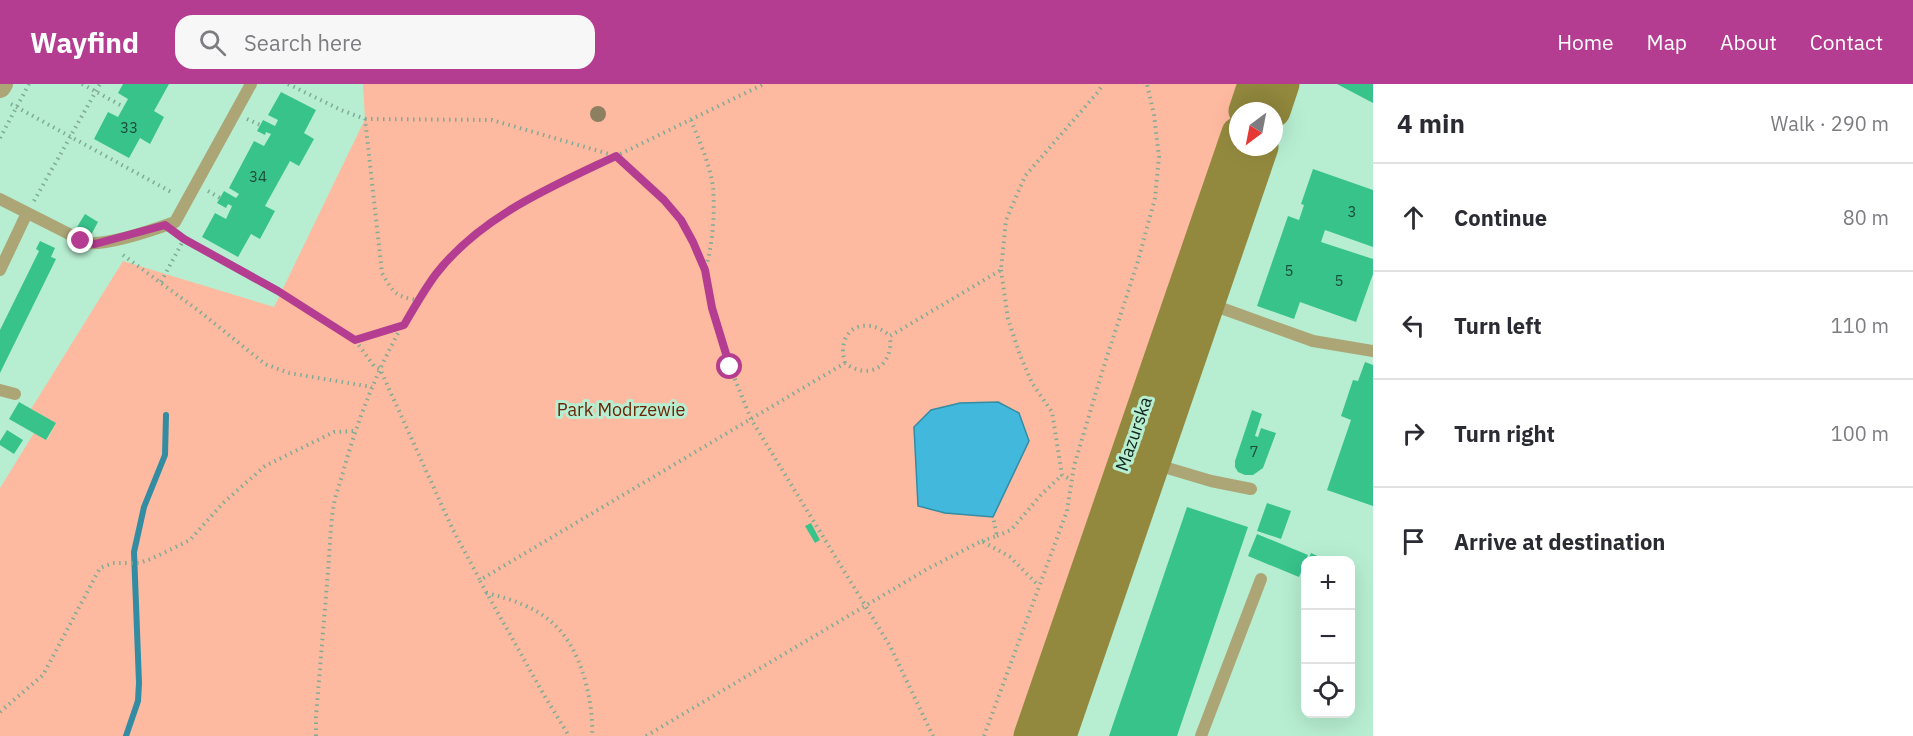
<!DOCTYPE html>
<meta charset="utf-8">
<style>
body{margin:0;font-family:"IBM Plex Sans",sans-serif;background:#f7f7f7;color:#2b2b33}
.controls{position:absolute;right:18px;bottom:18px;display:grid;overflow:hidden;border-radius:12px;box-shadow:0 6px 24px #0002}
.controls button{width:54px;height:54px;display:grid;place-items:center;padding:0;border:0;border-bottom:2px solid #e1e1e2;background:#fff;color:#2b2b33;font:30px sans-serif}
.compass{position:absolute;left:1229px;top:18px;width:54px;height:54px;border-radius:50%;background:#fff;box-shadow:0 6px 24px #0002;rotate:212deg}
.stop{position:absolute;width:18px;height:18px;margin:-14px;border:4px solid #b53d91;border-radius:50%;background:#fff}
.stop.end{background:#b53d91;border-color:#fff;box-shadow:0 2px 6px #0008}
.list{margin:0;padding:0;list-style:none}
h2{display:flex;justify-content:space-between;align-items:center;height:78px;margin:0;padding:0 24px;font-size:26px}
h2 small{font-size:20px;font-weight:400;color:#7c7c81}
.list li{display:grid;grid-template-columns:39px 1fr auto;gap:18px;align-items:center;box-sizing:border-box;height:108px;padding:0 24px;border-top:2px solid #e1e1e2}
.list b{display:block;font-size:22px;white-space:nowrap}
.list em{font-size:20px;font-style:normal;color:#7c7c81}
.icon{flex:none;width:33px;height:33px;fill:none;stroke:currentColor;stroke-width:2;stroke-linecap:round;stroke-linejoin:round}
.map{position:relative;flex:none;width:1373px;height:652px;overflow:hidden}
header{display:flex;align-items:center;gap:36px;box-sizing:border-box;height:84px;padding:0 30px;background:#b53d91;color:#fff}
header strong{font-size:28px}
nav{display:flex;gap:33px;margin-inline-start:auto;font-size:21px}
.search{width:420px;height:54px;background:#f7f7f7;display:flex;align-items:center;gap:15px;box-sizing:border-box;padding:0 21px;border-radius:18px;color:#7c7c81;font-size:22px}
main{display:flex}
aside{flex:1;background:#fff}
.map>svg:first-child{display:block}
.green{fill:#febaa0}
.water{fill:#42b8dc;stroke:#338ca2;stroke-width:1.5}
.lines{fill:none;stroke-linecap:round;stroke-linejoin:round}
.stream{stroke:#338ca2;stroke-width:6}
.building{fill:#38c38b}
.path{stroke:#7fab94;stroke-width:4;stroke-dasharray:1.5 4.5;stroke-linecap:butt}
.lane{stroke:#aca677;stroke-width:12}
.street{stroke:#aca677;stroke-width:22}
.secondary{stroke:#93893e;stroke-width:33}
.tree{fill:#8c8061}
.route{stroke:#b53d91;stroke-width:8}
.labels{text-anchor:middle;stroke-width:6;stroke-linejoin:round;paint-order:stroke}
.number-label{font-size:15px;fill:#1b4d38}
.park-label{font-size:18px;fill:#692606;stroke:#b7eed1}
.street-label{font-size:18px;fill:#11261c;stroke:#b7eed1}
</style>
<header>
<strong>Wayfind</strong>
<div class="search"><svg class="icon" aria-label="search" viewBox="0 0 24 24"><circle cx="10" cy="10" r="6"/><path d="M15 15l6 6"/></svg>Search here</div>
<nav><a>Home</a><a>Map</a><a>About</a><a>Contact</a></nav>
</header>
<main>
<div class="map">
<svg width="1373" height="652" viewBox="0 0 1373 652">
<rect width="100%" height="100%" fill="#b7eed1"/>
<path class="green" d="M 363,0 L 1242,0 L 1018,652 L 0,652 L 0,404 L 34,349 L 47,356 L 56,339 L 31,325 L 123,177 L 274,223 L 365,35 Z"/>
<path class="water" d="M 998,318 L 1019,329 L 1029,357 L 993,433 L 945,429 L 918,422 L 914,343 L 931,326 L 960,319 Z"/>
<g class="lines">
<path class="stream" d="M 126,652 L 138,617 L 139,599 L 134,468 L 144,423 L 165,371 L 166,331"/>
</g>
<path class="building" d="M 123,0 L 169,0 L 154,27 L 164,33 L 150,60 L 140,54 L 129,74 L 94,55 L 108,28 L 118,33 L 128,15 L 118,9 Z
M 1337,0 L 1373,0 L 1373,19 Z
M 281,8 L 316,26 L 304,49 L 314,55 L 299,82 L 290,77 L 265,122 L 275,127 L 260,155 L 251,150 L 238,173 L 202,153 L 215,129 L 226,135 L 232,122 L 228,120 L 226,124 L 217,119 L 224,107 L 236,114 L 239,110 L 229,104 L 254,57 L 264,62 L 271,50 L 266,48 L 265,51 L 257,47 L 263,36 L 275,42 L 278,36 L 268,31 Z
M 1313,85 L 1373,106 L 1373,163 L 1325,146 L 1321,158 L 1373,175 L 1373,190 L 1356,238 L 1300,218 L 1294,235 L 1257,222 L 1288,132 L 1299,136 L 1304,121 L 1301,120 Z
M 85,130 L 98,138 L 91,151 L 77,143 Z
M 40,157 L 55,164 L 51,173 L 56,175 L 0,289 L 0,246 L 39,167 L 36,165 Z
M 1365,278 L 1373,281 L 1373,422 L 1327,406 L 1351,336 L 1341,332 L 1353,296 L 1358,297 Z
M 19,318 L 56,339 L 46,356 L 9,335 Z
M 1252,326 L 1262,330 L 1255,352 L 1258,353 L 1261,344 L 1276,349 L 1263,384 L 1253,391 L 1245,391 L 1238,388 L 1235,383 L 1235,377 Z
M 7,346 L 23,356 L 14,370 L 0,361 L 0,357 Z
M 1267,419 L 1291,427 L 1281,455 L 1257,447 Z
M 1187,423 L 1248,443 L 1177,652 L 1109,652 Z
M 811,439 L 820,456 L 815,459 L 805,442 Z
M 1257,450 L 1308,471 L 1299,493 L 1248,472 Z
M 1311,469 L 1326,476 L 1308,476 Z"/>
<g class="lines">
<path class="path" d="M 82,0 L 124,23
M 288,0 L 341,26 L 365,35 L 382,189 C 393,209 396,213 419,216
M 11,20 L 173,109
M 247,35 L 260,41
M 365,35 L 492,36 L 616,72 L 664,116 L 681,136 L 705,186 L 712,224 L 730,283 L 751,335 L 890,562 L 933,652
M 691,36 C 699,57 710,80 713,103 C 715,129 713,161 705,186
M 0,54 L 29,0
M 208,107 L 220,114
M 34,117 L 100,0
M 180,152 L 262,197 L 355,256 L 374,282 L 380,285 L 453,446 L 480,496 L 845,279 C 869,297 894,282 890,252 L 1001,186 L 1006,136 L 1025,92 L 1098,8 L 1103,0
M 123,171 L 199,227 L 265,280 L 289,289 L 372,303
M 1001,186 L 1008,235 L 1020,271 L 1032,299 L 1052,328 L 1062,391 L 1072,396
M 161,198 L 184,155
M 355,256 L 403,241
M 845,279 C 835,245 865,230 890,252
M 997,452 L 1011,446 L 1041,411 L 1062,391
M 982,457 L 997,452 L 993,433
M 480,497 L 544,611 L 569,652
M 486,509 C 541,522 569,541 585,596 C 590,615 593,633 592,652
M 0,628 L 43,591 L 100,484 L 113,479 L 139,479 L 151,475 L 190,456 L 223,419 L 265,382 L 334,348 L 354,347
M 316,652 L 316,633 C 320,584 324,536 328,488 C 330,466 330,442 334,420 C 336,408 341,397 344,385 C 365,309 404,219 461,163 C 485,140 515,123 544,107 L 764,0
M 646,652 L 929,484 L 982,457 L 1010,473 L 1039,502
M 984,652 L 1067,427 L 1074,382 L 1103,285 L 1138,177 L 1155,114 L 1159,73 L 1154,31 L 1147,0"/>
<path class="lane" d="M 0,115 L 87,159 C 109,161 153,146 175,138 L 251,0
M 0,186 L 27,129
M 1210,220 L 1313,257 L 1373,267
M 0,306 L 15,310
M 1154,380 L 1211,397 L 1251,405
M 1201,652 L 1261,495"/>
<path class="street" d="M 0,3 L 2,0"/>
<path class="secondary" d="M 1245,27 L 1254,0
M 1274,27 L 1283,0
M 1030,652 L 1238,49
M 1060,652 L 1262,63"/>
</g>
<circle class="tree" cx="598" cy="30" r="8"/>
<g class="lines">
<path class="route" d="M 81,157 L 95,160 L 165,141 L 184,155 L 278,207 L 355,256 L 404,241 C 414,224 424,206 436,190 C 481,132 551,103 616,72 L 664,116 L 681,136 L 693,158 L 705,186 L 712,224 L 730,283"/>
</g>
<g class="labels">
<g class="number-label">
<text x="129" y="49">33</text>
<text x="258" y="98">34</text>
<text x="1352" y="133">3</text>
<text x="1289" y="192">5</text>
<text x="1339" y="202">5</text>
<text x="1254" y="373">7</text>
</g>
<g class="park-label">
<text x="621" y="332">Park Modrzewie</text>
</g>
<g class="street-label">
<text transform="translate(1134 350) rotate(-71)" y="6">Mazurska</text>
</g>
</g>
</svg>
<div class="controls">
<button>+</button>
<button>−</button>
<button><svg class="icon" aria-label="locate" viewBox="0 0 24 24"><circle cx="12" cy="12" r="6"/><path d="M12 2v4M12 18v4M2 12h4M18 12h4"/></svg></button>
</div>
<svg class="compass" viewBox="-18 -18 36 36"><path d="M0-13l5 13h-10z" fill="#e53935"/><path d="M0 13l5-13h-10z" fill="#7c7c81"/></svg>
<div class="stop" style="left:730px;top:283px"></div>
<div class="stop end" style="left:81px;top:157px"></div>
</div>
<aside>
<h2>4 min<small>Walk · 290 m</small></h2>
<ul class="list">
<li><svg class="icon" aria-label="ahead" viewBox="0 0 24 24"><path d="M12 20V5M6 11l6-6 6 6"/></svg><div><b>Continue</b></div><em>80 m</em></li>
<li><svg class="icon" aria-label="left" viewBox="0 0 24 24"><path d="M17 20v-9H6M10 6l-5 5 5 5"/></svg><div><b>Turn left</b></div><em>110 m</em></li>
<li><svg class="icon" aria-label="right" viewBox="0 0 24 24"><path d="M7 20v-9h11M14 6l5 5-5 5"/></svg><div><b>Turn right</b></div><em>100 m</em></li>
<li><svg class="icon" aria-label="arrive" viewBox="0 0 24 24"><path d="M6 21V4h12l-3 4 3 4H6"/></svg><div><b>Arrive at destination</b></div></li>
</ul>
</aside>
</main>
